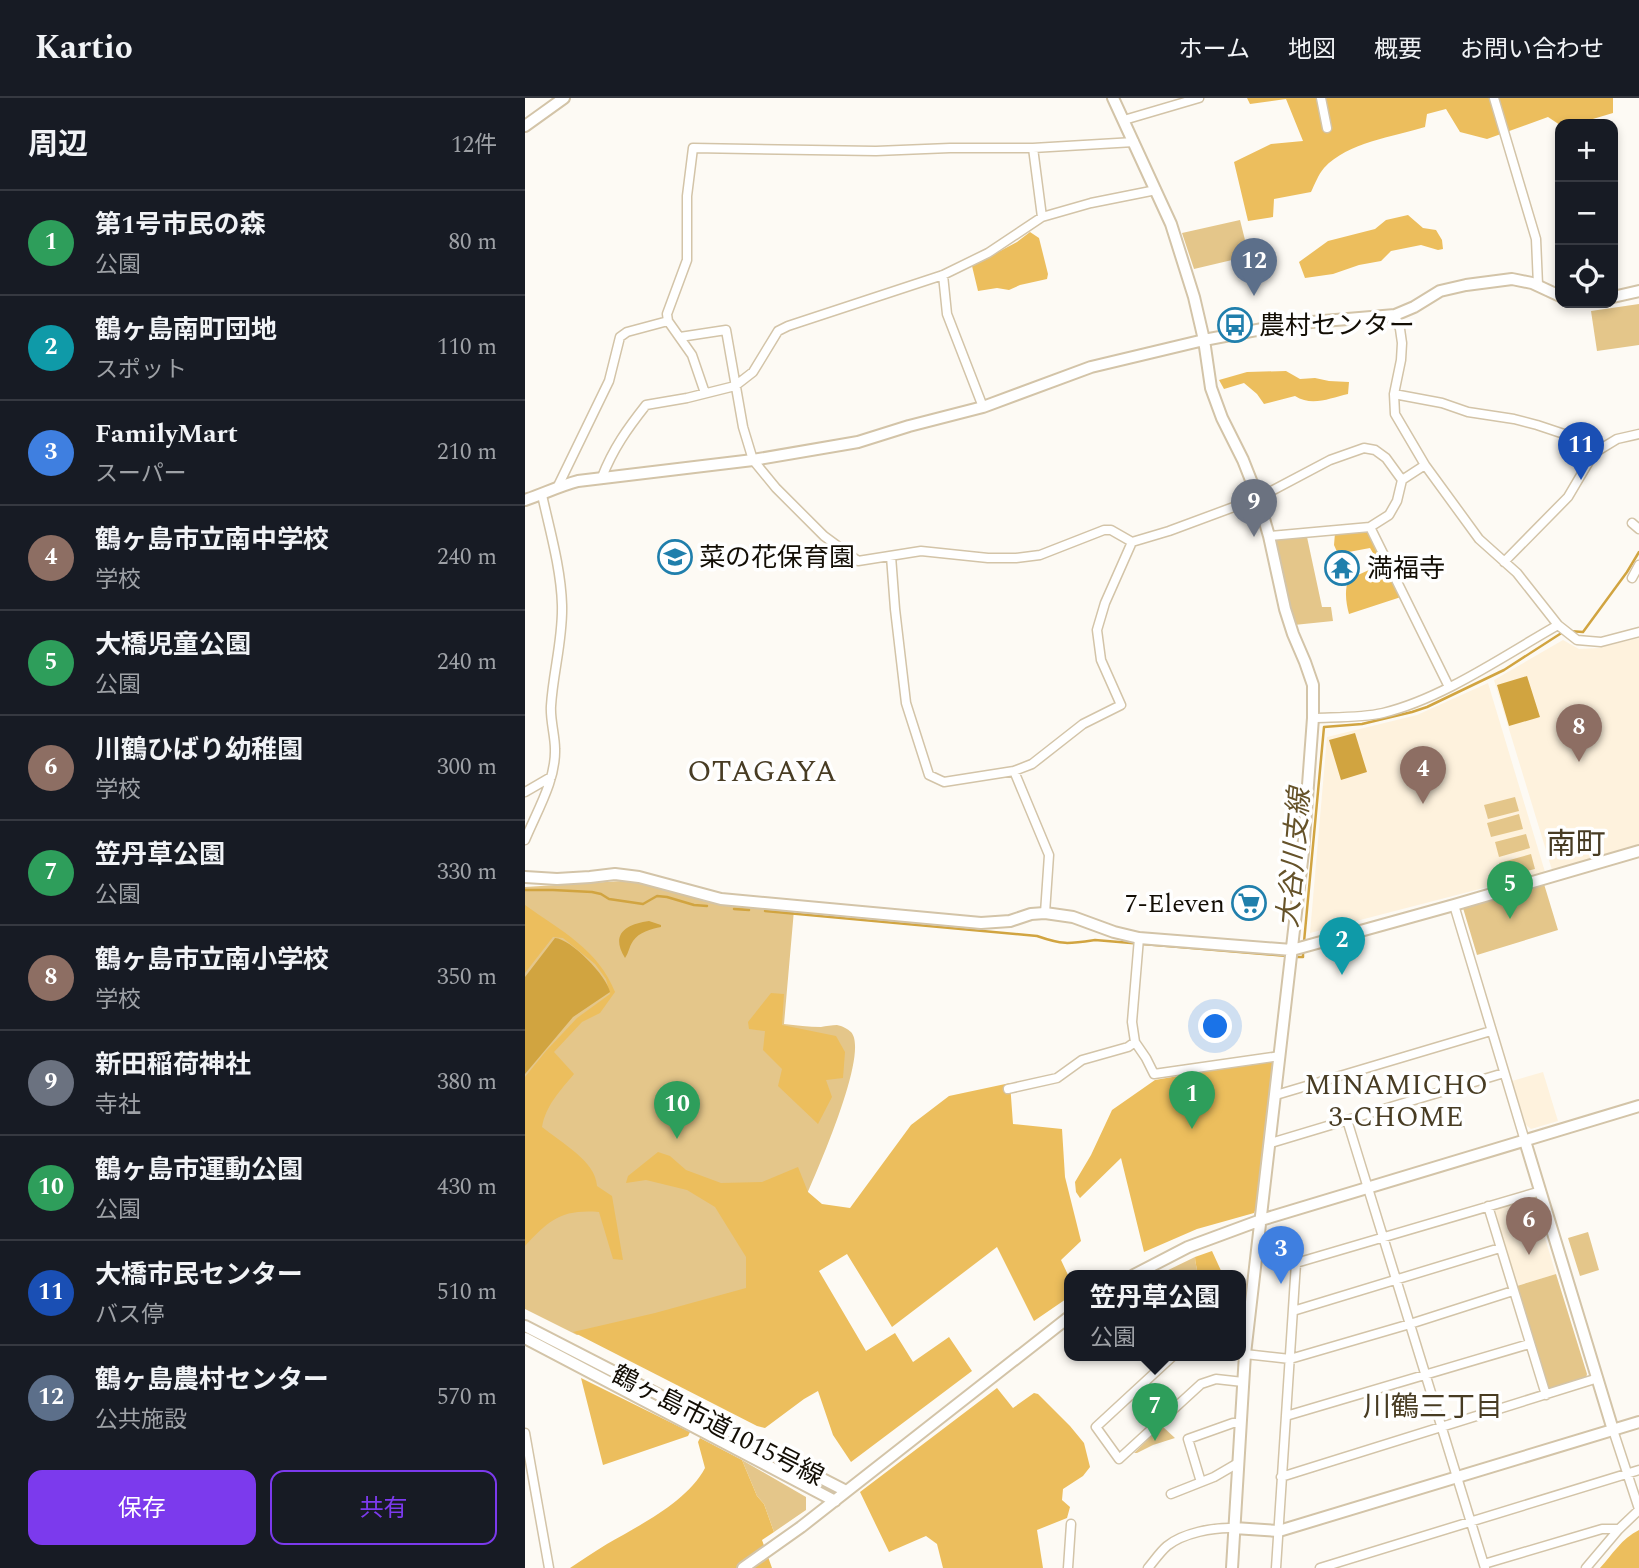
<!DOCTYPE html>
<html lang="ja">
<meta charset="utf-8">
<style>
body{margin:0;font-family:Spectral,"Noto Sans JP",serif;background:#242831;color:#f1f3f6}
.controls{position:absolute;right:21px;top:21px;display:grid;overflow:hidden;border-radius:14px;box-shadow:0 4px 10px #0003}
.controls button{width:63px;height:63px;display:grid;place-items:center;padding:0;border:0;border-bottom:2px solid #363941;background:#171b24;color:#f1f3f6;font:35px sans-serif}
.you{position:absolute;left:691px;top:929px;width:24px;height:24px;margin:-18px;border:5px solid #fff;border-radius:50%;background:#1a73e8;box-shadow:0 0 0 10px #1a73e833}
.badge{display:grid;place-items:center;width:46px;height:46px;border-radius:50%;background:#7c3aed;color:#fff;font-size:23px;font-weight:700}
.pin{position:absolute;translate:-50% -58px;filter:drop-shadow(0 2px 4px #0008)}
.pin::after{content:'';position:absolute;top:37px;width:24px;height:21px;background:inherit;clip-path:polygon(0 0,100% 0,50% 100%)}
.popup{position:absolute;left:539px;top:1172px;width:182px;height:91px;box-sizing:border-box;display:grid;place-content:center;border-radius:14px;background:#171b24;filter:drop-shadow(0 2px 5px #0005);font-size:23px;white-space:nowrap;color:#9ea1a6}
.popup b{font-size:26px;color:#f1f3f6}
.popup::after{content:'';position:absolute;left:50%;top:100%;margin-left:-14px;border:14px solid transparent;border-top-color:#171b24}
.list{margin:0;padding:0;list-style:none}
h2{display:flex;justify-content:space-between;align-items:center;height:91px;margin:0;padding:0 28px;font-size:30px}
h2 small{font-size:23px;font-weight:400;color:#9ea1a6}
.list li{display:grid;grid-template-columns:46px 1fr auto;gap:21px;align-items:center;box-sizing:border-box;height:105px;padding:0 28px;border-top:2px solid #363941}
.list b{display:block;font-size:26px;white-space:nowrap}
.list p{margin:0;font-size:23px;white-space:nowrap;color:#9ea1a6}
.list em{font-size:23px;font-style:normal;color:#9ea1a6}
.actions{display:flex;gap:14px;padding:21px 28px}
.actions a{flex:1;padding:16px 0;border:2px solid #7c3aed;border-radius:14px;text-align:center;font-size:24px;color:#7c3aed}
.actions .main{background:#7c3aed;color:#fff}
.icon{flex:none;width:38px;height:38px;fill:none;stroke:currentColor;stroke-width:2;stroke-linecap:round;stroke-linejoin:round}
.map{position:relative;flex:none;width:1114px;height:1470px;overflow:hidden}
header{display:flex;align-items:center;gap:42px;box-sizing:border-box;height:98px;padding:0 35px;background:#171b24;border-bottom:2px solid #363941}
header strong{font-size:33px}
nav{display:flex;gap:38px;margin-inline-start:auto;font-size:24px}
main{display:flex}
aside{flex:1;background:#171b24}
.map>svg:first-child{display:block}
.built{fill:#fef2dd}
.green{fill:#e4c68a}
.forest{fill:#ecbe5d}
.water{fill:#d1a440}
.lines{fill:none;stroke-linecap:round;stroke-linejoin:round}
.stream{stroke:#d1a440;stroke-width:2.5}
.street-casing{stroke:#d3c4a8;stroke-width:11}
.secondary-casing{stroke:#d3c4a8;stroke-width:14}
.street{stroke:#fff;stroke-width:8}
.secondary{stroke:#fff;stroke-width:10}
.labels{text-anchor:middle;stroke-width:7;stroke-linejoin:round;paint-order:stroke}
.poi-label{font-size:26px;fill:#130e05;stroke:#fff;text-anchor:start}
.street-label{font-size:26px;fill:#130e05;stroke:#fff}
.water-label{font-size:28px;font-style:italic;fill:#655229;stroke:#fff}
.neighbourhood-label{font-size:28px;fill:#483c23;stroke:#fff}
.quarter-label{font-size:30px;fill:#483c23;stroke:#fff}
</style>
<header>
<strong>Kartio</strong>
<nav><a>ホーム</a><a>地図</a><a>概要</a><a>お問い合わせ</a></nav>
</header>
<main>
<aside>
<h2>周辺<small>12件</small></h2>
<ul class="list">
<li><span class="badge" style="background:#2e9e5b">1</span><div><b>第1号市民の森</b><p>公園</p></div><em>80 m</em></li>
<li><span class="badge" style="background:#0f9aa8">2</span><div><b>鶴ヶ島南町団地</b><p>スポット</p></div><em>110 m</em></li>
<li><span class="badge" style="background:#3f7fe0">3</span><div><b>FamilyMart</b><p>スーパー</p></div><em>210 m</em></li>
<li><span class="badge" style="background:#8d6e63">4</span><div><b>鶴ヶ島市立南中学校</b><p>学校</p></div><em>240 m</em></li>
<li><span class="badge" style="background:#2e9e5b">5</span><div><b>大橋児童公園</b><p>公園</p></div><em>240 m</em></li>
<li><span class="badge" style="background:#8d6e63">6</span><div><b>川鶴ひばり幼稚園</b><p>学校</p></div><em>300 m</em></li>
<li><span class="badge" style="background:#2e9e5b">7</span><div><b>笠丹草公園</b><p>公園</p></div><em>330 m</em></li>
<li><span class="badge" style="background:#8d6e63">8</span><div><b>鶴ヶ島市立南小学校</b><p>学校</p></div><em>350 m</em></li>
<li><span class="badge" style="background:#6b7280">9</span><div><b>新田稲荷神社</b><p>寺社</p></div><em>380 m</em></li>
<li><span class="badge" style="background:#2e9e5b">10</span><div><b>鶴ヶ島市運動公園</b><p>公園</p></div><em>430 m</em></li>
<li><span class="badge" style="background:#1a4fb4">11</span><div><b>大橋市民センター</b><p>バス停</p></div><em>510 m</em></li>
<li><span class="badge" style="background:#5c6f8a">12</span><div><b>鶴ヶ島農村センター</b><p>公共施設</p></div><em>570 m</em></li>
</ul>
<div class="actions"><a class="main">保存</a><a>共有</a></div>
</aside>
<div class="map">
<svg width="1114" height="1470" viewBox="0 0 1114 1470">
<rect width="100%" height="100%" fill="#fdfaf4"/>
<path class="built" d="M 1114,540 L 1114,746 L 1027,772 L 969,582 L 1038,542 L 1054,551 L 1073,550 Z
M 963,585 L 1020,774 L 785,835 L 802,639 L 892,617 Z
M 1018,974 L 1033,1023 L 1006,1031 L 1001,1027 L 987,983 Z
M 1005,1099 L 1008,1101 L 1031,1176 L 992,1188 L 970,1112 L 971,1109 Z"/>
<path class="green" d="M 715,122 L 724,158 L 669,171 L 657,135 Z
M 1114,206 L 1114,247 L 1072,253 L 1066,213 Z
M 782,439 L 797,509 L 806,509 L 808,523 L 769,527 L 751,442 Z
M 990,699 L 994,713 L 963,721 L 959,707 Z
M 994,716 L 998,731 L 966,739 L 962,725 Z
M 1001,736 L 1005,750 L 974,759 L 970,744 Z
M 1006,756 L 1010,771 L 978,779 L 974,765 Z
M 96,783 L 111,784 L 178,802 L 269,812 L 259,926 C 271,927 284,929 296,929 C 301,928 307,927 312,927 C 317,928 323,931 326,934 C 351,961 253,1159 237,1194 L 52,1237 L 0,1211 L 0,789 Z
M 1019,786 L 1033,832 L 952,857 L 938,810 Z
M 1063,1134 L 1074,1172 L 1055,1178 L 1043,1140 Z
M 670,1159 C 670,1166 673,1171 672,1177 L 635,1176 Z
M 1031,1176 L 1062,1276 L 1061,1280 L 1027,1293 L 1023,1291 L 992,1188 Z
M 637,1328 L 650,1340 L 628,1347 L 612,1355 L 609,1355 Z
M 217,1362 L 281,1399 L 281,1412 L 249,1434 L 239,1406 L 232,1398 Z"/>
<path class="forest" d="M 722,0 L 1088,0 L 1088,15 L 1051,26 L 1035,27 L 1023,19 L 962,41 L 935,34 L 921,11 L 902,16 L 900,29 C 868,39 823,44 799,70 C 793,77 790,86 786,94 L 749,101 L 748,119 L 723,123 L 709,64 L 746,46 L 778,43 L 761,1 L 725,6 Z
M 883,117 L 898,130 L 911,132 L 917,142 L 918,151 L 913,152 L 896,147 L 866,153 L 856,163 L 834,167 L 808,176 L 780,180 L 774,164 L 803,143 L 850,131 L 861,122 Z
M 505,134 L 514,140 L 523,176 L 522,181 L 495,187 L 484,192 L 472,190 L 453,193 L 447,168 L 492,144 Z
M 761,273 L 775,281 L 790,280 L 804,283 L 824,284 L 823,296 C 805,300 787,309 770,298 L 739,306 L 732,296 L 719,285 L 699,291 L 694,282 L 722,274 Z
M 845,432 L 876,499 L 824,516 C 821,505 819,491 824,481 L 855,467 L 845,450 L 813,456 L 809,447 L 810,435 Z
M 0,807 C 36,833 73,851 90,894 L 75,915 L 57,924 L 29,954 L 49,976 C 35,993 21,1007 17,1029 C 35,1044 71,1063 72,1088 L 87,1098 L 98,1162 L 88,1161 L 74,1114 C 37,1111 24,1122 0,1148 L 0,979 L 21,953 L 52,920 L 85,896 L 81,881 L 70,866 L 38,840 L 28,839 L 0,875 Z
M 246,895 L 259,896 L 257,927 L 311,938 L 320,954 L 318,980 L 301,982 L 307,999 L 293,1026 L 253,988 L 257,971 L 238,952 L 240,933 L 224,931 L 223,924 Z
M 750,963 L 732,1108 L 729,1115 L 672,1131 L 619,1154 L 596,1060 L 555,1100 L 551,1094 L 550,1084 L 566,1057 L 587,1012 L 630,982 L 711,968 Z
M 485,985 L 488,1026 L 537,1031 L 540,1079 L 556,1143 L 536,1162 L 544,1179 L 544,1199 L 509,1223 L 472,1149 L 367,1229 L 322,1156 L 294,1173 L 341,1253 L 370,1235 L 388,1264 L 424,1239 L 447,1273 L 326,1364 L 308,1337 L 293,1293 L 279,1301 L 240,1330 L 232,1328 L 48,1234 L 130,1215 L 221,1190 L 221,1159 L 190,1109 L 162,1092 L 121,1082 L 101,1085 L 103,1078 L 133,1054 L 145,1058 L 161,1072 L 196,1085 L 237,1084 L 273,1069 L 283,1094 L 297,1106 L 325,1110 L 386,1027 L 424,998 Z
M 687,1153 L 698,1177 L 672,1177 C 673,1171 670,1166 670,1159 Z
M 56,1280 L 165,1334 L 163,1338 L 78,1367 Z
M 472,1290 L 488,1310 L 509,1295 L 513,1296 L 545,1328 L 559,1345 L 565,1369 L 558,1378 L 538,1391 L 537,1402 L 545,1409 L 542,1420 L 512,1432 L 518,1470 L 418,1470 L 412,1446 L 401,1438 L 364,1454 L 335,1394 Z
M 175,1340 L 217,1362 L 232,1398 L 239,1406 L 249,1434 L 237,1442 L 247,1470 L 45,1470 C 57,1462 69,1454 82,1446 C 115,1427 162,1404 180,1370 L 173,1344 Z
M 1114,1432 L 1114,1470 L 1075,1470 C 1087,1457 1097,1440 1114,1432 Z"/>
<path class="water" d="M 1002,578 L 1015,619 L 984,628 L 972,587 Z
M 830,635 L 842,674 L 816,682 L 804,642 Z
M 124,823 L 136,827 L 136,829 C 126,831 114,834 108,843 C 104,849 104,854 100,860 C 85,836 101,826 124,823 Z
M 30,840 C 46,841 82,878 85,894 L 48,919 L 0,976 L 0,879 Z"/>
<g class="lines">
<path class="stream" d="M 1044,533 L 1058,534 L 1102,474 L 1114,454
M 0,792 L 28,792 L 67,794 L 76,796 L 84,801 L 118,806 L 132,798 L 142,799 L 169,807 L 182,808
M 209,811 L 224,812
M 240,813 L 512,838 C 538,847 543,846 570,842 L 762,858
M 779,844 L 799,629 L 837,626 L 887,614 L 902,609 L 979,572 L 1038,534
M 769,859 L 778,859 L 778,854"/>
<g class="street-casing">
<path id="street" d="M 796,0 L 802,30
M 969,0 L 1011,141 L 1013,187
M 599,22 L 674,0
M 508,50 L 517,119
M 418,177 L 422,216 L 458,309
M 870,217 L 875,231 L 877,245 L 876,262 L 869,296 L 870,316 L 900,367 L 954,441 L 992,475 L 1033,527 L 1052,542 L 1076,544 L 1114,534
M 155,239 L 201,232 L 218,329 L 228,362 L 251,390 L 299,438 L 333,463 L 396,453 L 463,460 L 491,460 L 515,457 L 579,432 L 586,432 L 607,444
M 180,295 L 167,257 L 143,223 L 142,216 L 162,162 L 162,98 L 168,50 L 351,53 L 425,50 L 508,50 L 609,44
M 869,296 L 917,305 L 943,314 L 989,321 L 1012,327 L 1039,336 L 1069,355
M 77,379 C 88,351 102,331 121,307 L 162,300 L 210,288 L 228,274 L 253,233 L 263,228 L 418,177 L 463,155 L 517,119 L 566,105 L 631,92
M 33,388 L 84,283 L 95,239 L 102,234 L 143,223
M 1107,425 L 1114,431
M 845,429 L 924,589
M 744,438 L 845,429 L 864,417 L 872,403 L 877,382 L 900,367
M 366,458 L 370,511 L 381,605 L 404,677 L 419,684 L 489,673 L 507,666 L 558,626 L 596,607 L 576,562 L 572,532 L 580,505 L 607,444 L 644,433 L 733,400 L 805,362 L 839,350 L 850,352 L 861,360 L 877,382
M 979,464 L 1043,399 L 1069,355 L 1092,341 L 1114,336
M 1107,480 L 1114,467
M 788,620 C 811,619 836,620 858,615 C 917,601 980,557 1033,527
M 489,673 L 524,757 L 520,815
M 0,694 L 26,679
M 0,742 C 12,713 31,682 30,651 C 30,637 25,622 26,608 C 28,574 38,542 37,507 C 36,471 25,433 17,397
M 929,807 L 1000,1043
M 614,840 L 607,924 L 610,944 L 621,960 L 629,976 L 755,958
M 483,991 L 532,980 L 557,962 L 603,949 L 610,944
M 751,997 L 966,933
M 822,1022 L 960,1470
M 746,1045 L 979,975
M 963,1108 L 1021,1297
M 768,1213 L 975,1150
M 716,1253 L 720,1256 L 765,1261 L 885,1226 L 988,1193
M 649,1257 L 571,1329 L 594,1361 L 676,1286 L 691,1281 L 718,1284
M 761,1318 L 1004,1246
M 1088,1332 L 1114,1411
M 0,1335 L 24,1470
M 756,1379 L 1073,1280
M 676,1384 L 663,1341 L 708,1325 L 715,1325
M 646,1396 L 689,1379 L 713,1365
M 959,1466 L 1077,1431 L 1094,1431
M 543,1470 L 546,1426
M 623,1470 C 629,1463 635,1454 642,1448 C 658,1435 689,1429 709,1430
M 751,1470 L 771,1165 L 1016,1093
M 795,1470 L 1114,1372
M 1061,1470 L 1094,1431 L 1114,1412"/>
</g>
<g class="secondary-casing">
<path id="secondary" d="M 588,0 L 646,126 L 669,199 L 679,242 L 686,290 L 697,320 L 718,362 L 733,400 L 744,438 L 760,511 L 768,536 L 780,564 L 788,587 L 788,620 L 778,754 L 720,1256 L 707,1470
M 0,28 L 39,0
M 1088,199 L 1114,193
M 0,402 C 18,396 34,388 53,383 L 228,362 L 333,344 L 384,328 L 458,309 L 566,269 L 679,242 L 763,226 L 870,217 L 889,209 L 915,193 L 941,187 L 987,181 L 1007,185 L 1035,198
M 0,779 L 32,781 L 65,779 L 90,776 L 114,779 L 196,801 L 456,825 L 485,823 L 506,816 L 520,815 L 548,819 L 589,834 L 614,840 L 767,852 L 929,807 L 1114,753
M 1000,1043 L 1088,1332
M 609,1177 L 663,1149 L 736,1122 L 1114,1008
M 0,1228 L 321,1393
M 0,1240 L 310,1403
M 709,1430 L 754,1433 L 1114,1324
M 218,1470 L 276,1429 L 544,1219"/>
</g>
<use href="#street" class="street"/>
<use href="#secondary" class="secondary"/>
</g>
<defs>
<g id="bus-ring" transform="scale(1.75)"><circle r="9.5" fill="#fff" stroke="#207fac" stroke-width="1.5"/><path d="M-5-6H5V4H4V6H2V4H-2V6H-4V4H-5ZM-3.5-4V0h7V-4ZM-3.5 1.2v1.5H-2V1.2ZM2 1.2v1.5H3.5V1.2Z" fill="#207fac"/></g>
<g id="school-ring" transform="scale(1.75)"><circle r="9.5" fill="#fff" stroke="#207fac" stroke-width="1.5"/><path d="M0-5L7-2L0 1L-7-2ZM-4 1L0 2.5L4 1V4Q0 6-4 4Z" fill="#207fac"/></g>
<g id="temple-ring" transform="scale(1.75)"><circle r="9.5" fill="#fff" stroke="#207fac" stroke-width="1.5"/><path d="M0-6L5-2H3V0L6.5 2.5H4V6H1.5V3h-3V6H-4V2.5H-6.5L-3 0V-2H-5Z" fill="#207fac"/></g>
<g id="supermarket-ring" transform="scale(1.75)"><circle r="9.5" fill="#fff" stroke="#207fac" stroke-width="1.5"/><path d="M-6-5.5h2.5l.6 2H6L4.5 2H-2.5L-4.4-4H-6ZM-1.5 3.2a1.3 1.3 0 1 0 .1 0ZM3 3.2a1.3 1.3 0 1 0 .1 0Z" fill="#207fac"/></g>
</defs>
<g fill-rule="evenodd">
<use href="#bus-ring" x="710" y="227"/>
<use href="#school-ring" x="150" y="459"/>
<use href="#temple-ring" x="817" y="470"/>
<use href="#supermarket-ring" x="724" y="805"/>
</g>
<g class="labels">
<g class="poi-label">
<text x="734" y="236">農村センター</text>
<text x="174" y="468">菜の花保育園</text>
<text x="842" y="479">満福寺</text>
<text x="700" y="814" text-anchor="end">7-Eleven</text>
</g>
<g class="street-label">
<text transform="translate(193 1327) rotate(27)" y="9">鶴ヶ島市道1015号線</text>
</g>
<g class="water-label">
<text transform="translate(768 760) rotate(-85)" y="10">大谷川支線</text>
</g>
<g class="neighbourhood-label">
<text x="871" y="996">MINAMICHO<tspan x="871" dy="32">3-CHOME</tspan></text>
<text x="908" y="1318">川鶴三丁目</text>
</g>
<g class="quarter-label">
<text x="237" y="683">OTAGAYA</text>
<text x="1051" y="756">南町</text>
</g>
</g>
</svg>
<div class="controls">
<button>+</button>
<button>−</button>
<button><svg class="icon" aria-label="locate" viewBox="0 0 24 24"><circle cx="12" cy="12" r="6"/><path d="M12 2v4M12 18v4M2 12h4M18 12h4"/></svg></button>
</div>
<div class="you"></div>
<div class="pin badge" style="left:667px;top:1031px;background:#2e9e5b">1</div>
<div class="pin badge" style="left:817px;top:877px;background:#0f9aa8">2</div>
<div class="pin badge" style="left:756px;top:1186px;background:#3f7fe0">3</div>
<div class="pin badge" style="left:898px;top:706px;background:#8d6e63">4</div>
<div class="pin badge" style="left:985px;top:821px;background:#2e9e5b">5</div>
<div class="pin badge" style="left:1004px;top:1157px;background:#8d6e63">6</div>
<div class="pin badge" style="left:630px;top:1343px;background:#2e9e5b">7</div>
<div class="popup"><b>笠丹草公園</b>公園</div>
<div class="pin badge" style="left:1054px;top:664px;background:#8d6e63">8</div>
<div class="pin badge" style="left:729px;top:439px;background:#6b7280">9</div>
<div class="pin badge" style="left:152px;top:1041px;background:#2e9e5b">10</div>
<div class="pin badge" style="left:1056px;top:382px;background:#1a4fb4">11</div>
<div class="pin badge" style="left:729px;top:198px;background:#5c6f8a">12</div>
</div>
</main>
